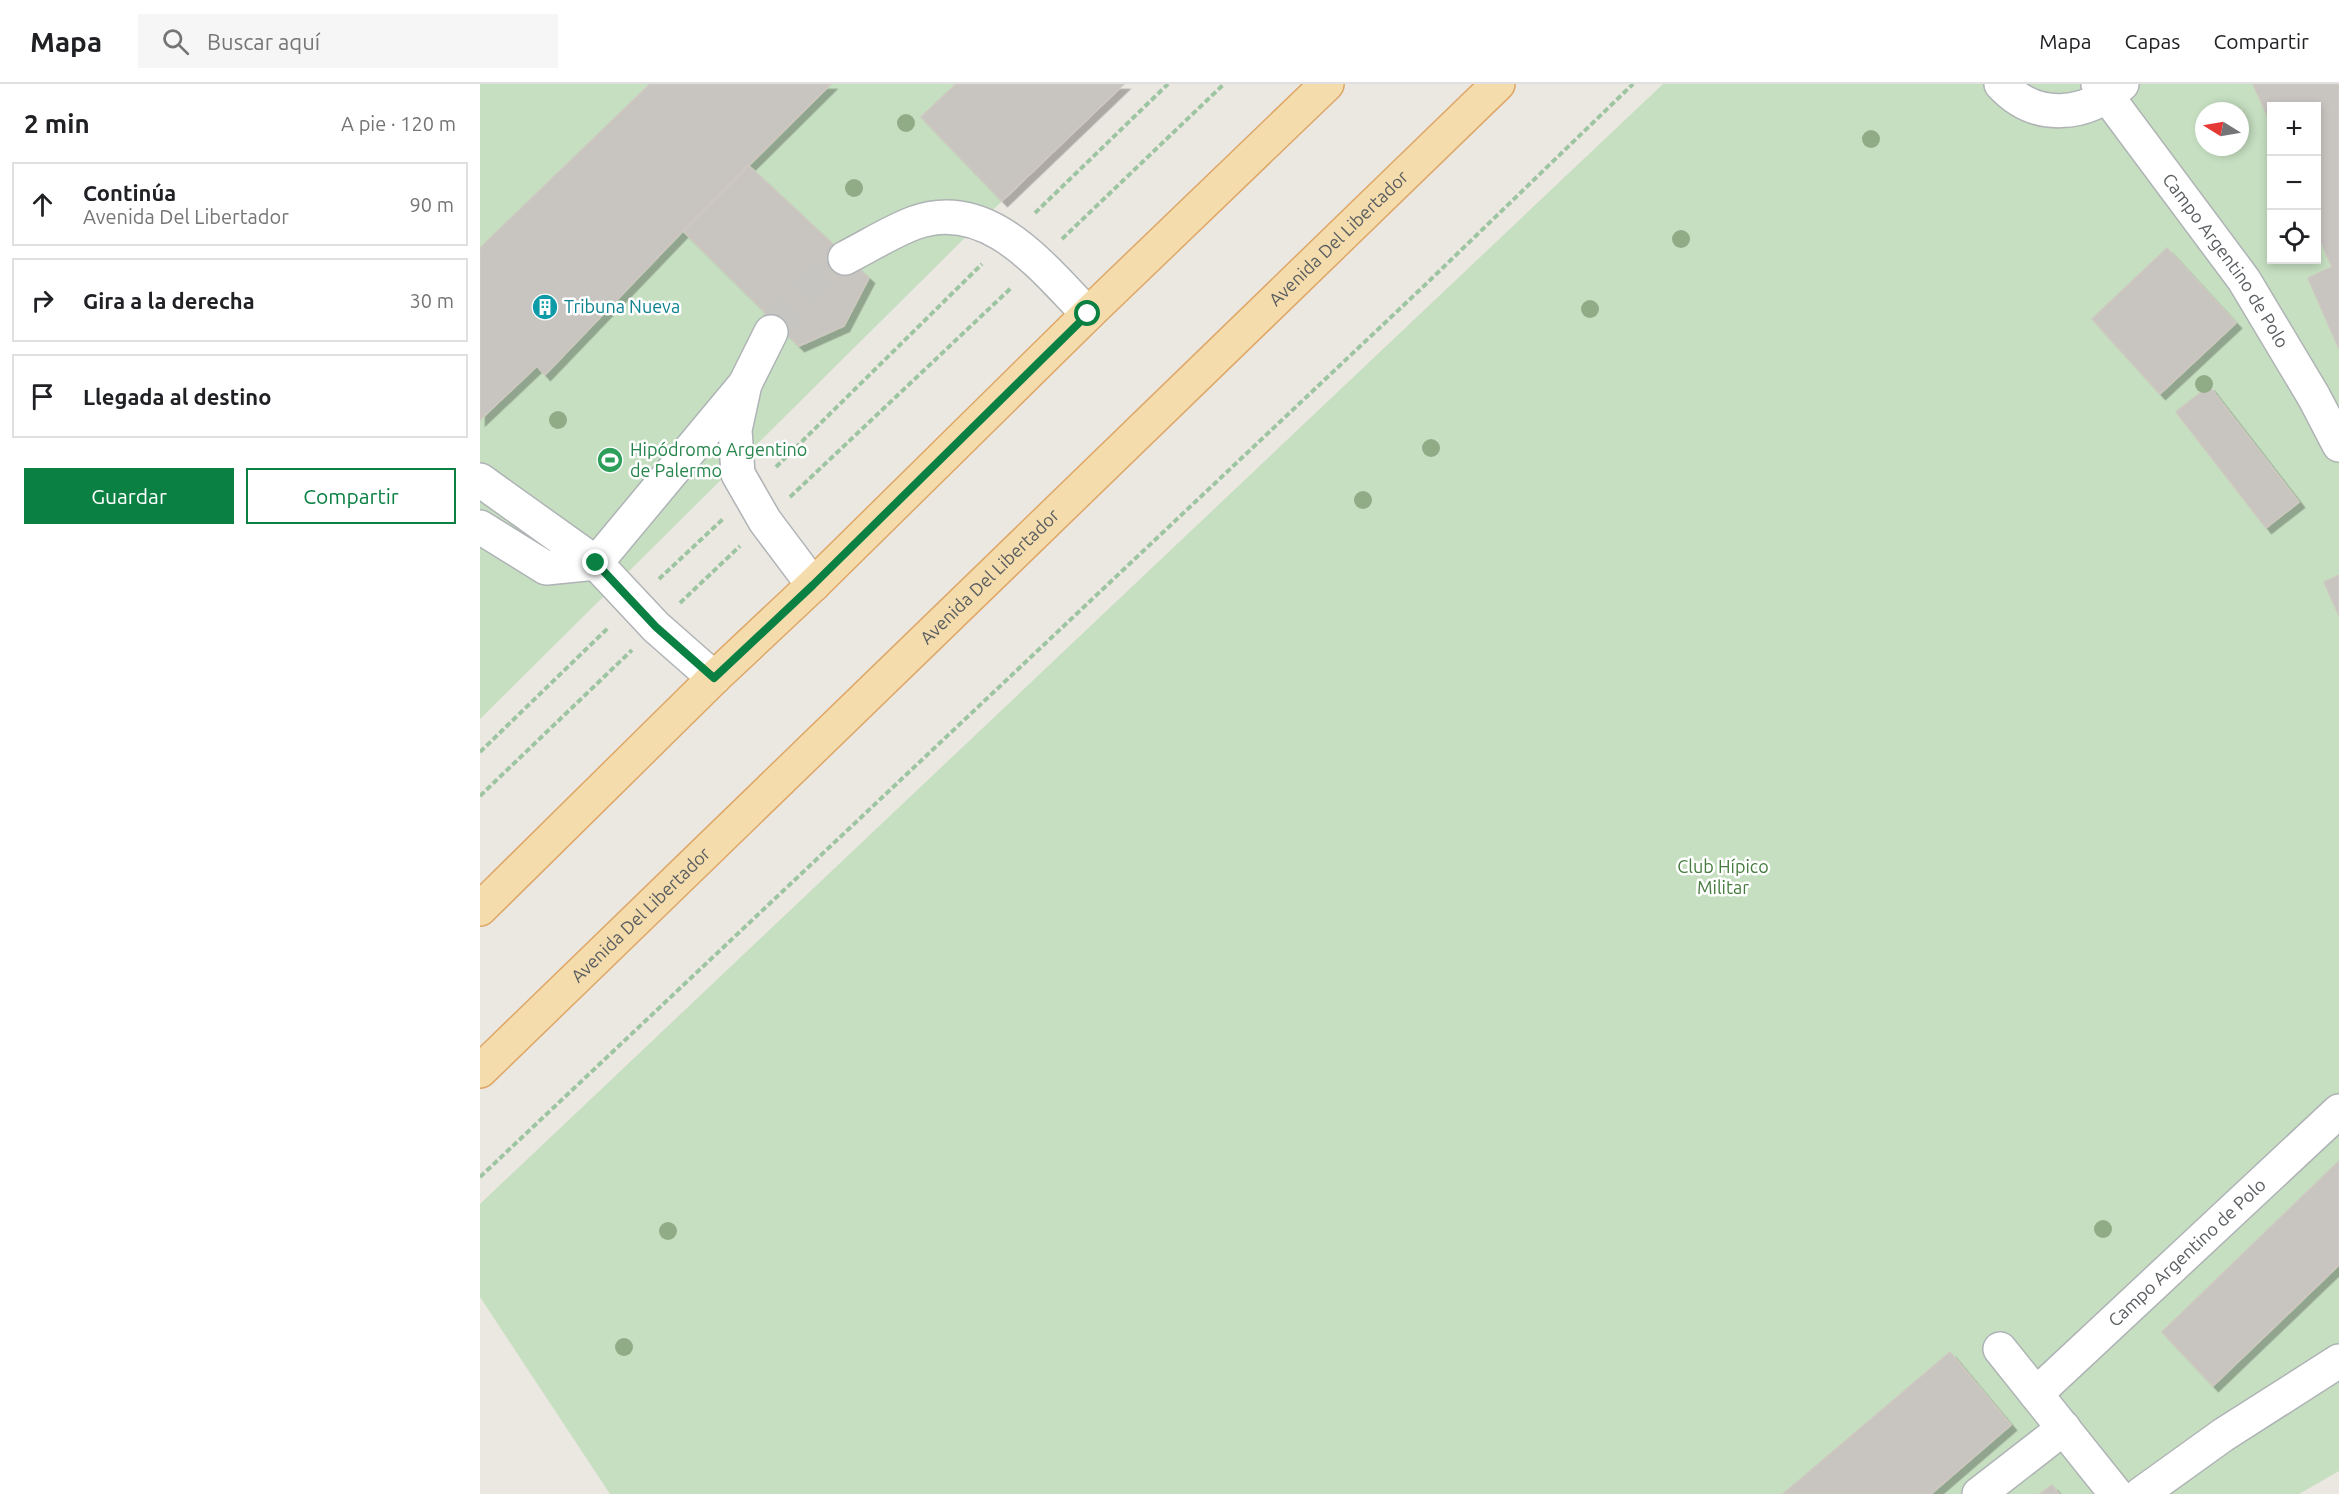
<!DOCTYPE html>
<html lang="es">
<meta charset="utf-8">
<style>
body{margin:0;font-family:Ubuntu,sans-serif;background:#f6f6f6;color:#202124}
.controls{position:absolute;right:18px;top:18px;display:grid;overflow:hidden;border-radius:0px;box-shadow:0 3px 9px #0003}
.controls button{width:54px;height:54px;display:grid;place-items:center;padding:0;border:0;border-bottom:2px solid #e0e0e0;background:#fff;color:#202124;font:30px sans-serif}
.compass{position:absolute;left:1715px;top:18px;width:54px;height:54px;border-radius:50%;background:#fff;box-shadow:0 3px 9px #0003;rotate:281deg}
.stop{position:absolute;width:18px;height:18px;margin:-14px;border:4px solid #0b8043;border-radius:50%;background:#fff}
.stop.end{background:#0b8043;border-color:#fff;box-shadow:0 2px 6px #0008}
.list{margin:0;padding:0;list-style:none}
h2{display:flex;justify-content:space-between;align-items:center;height:78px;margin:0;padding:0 24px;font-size:26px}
h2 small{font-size:20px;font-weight:400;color:#757577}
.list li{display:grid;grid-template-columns:39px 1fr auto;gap:18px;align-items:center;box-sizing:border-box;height:84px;margin:0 12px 12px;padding:0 12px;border:2px solid #e0e0e0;border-radius:0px}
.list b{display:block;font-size:22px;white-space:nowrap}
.list p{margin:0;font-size:20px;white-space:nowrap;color:#757577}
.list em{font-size:20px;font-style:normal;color:#757577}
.actions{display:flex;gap:12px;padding:18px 24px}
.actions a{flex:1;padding:14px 0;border:2px solid #0b8043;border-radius:0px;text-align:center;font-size:21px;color:#0b8043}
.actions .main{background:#0b8043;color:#fff}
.icon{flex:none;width:33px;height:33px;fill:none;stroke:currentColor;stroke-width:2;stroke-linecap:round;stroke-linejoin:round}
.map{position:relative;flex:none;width:1859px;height:1410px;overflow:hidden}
header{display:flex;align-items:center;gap:36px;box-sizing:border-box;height:84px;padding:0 30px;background:#fff;border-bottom:2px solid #e0e0e0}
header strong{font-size:28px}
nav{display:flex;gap:33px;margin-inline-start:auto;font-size:21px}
.search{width:420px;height:54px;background:#f6f6f6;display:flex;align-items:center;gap:15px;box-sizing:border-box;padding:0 21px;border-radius:0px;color:#757577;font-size:22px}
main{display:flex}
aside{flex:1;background:#fff}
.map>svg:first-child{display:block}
.green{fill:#c6dfc1;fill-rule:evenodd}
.building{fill:#c8c4c0;stroke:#cec8c1;stroke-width:1.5;filter:url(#shadow)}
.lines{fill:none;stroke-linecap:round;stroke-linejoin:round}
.minor-tunnel{stroke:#c7c5c1;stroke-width:33;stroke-dasharray:33 16;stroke-linecap:butt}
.minor-casing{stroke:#afb3b5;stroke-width:36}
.major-casing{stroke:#dea767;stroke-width:36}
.path{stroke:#9ec5a2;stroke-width:4;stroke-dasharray:6 3;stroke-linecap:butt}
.minor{stroke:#fff;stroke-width:33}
.major{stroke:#f4dcad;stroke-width:33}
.tree{fill:#90ac87}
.route{stroke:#0b8043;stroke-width:8}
.labels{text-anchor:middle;stroke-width:5;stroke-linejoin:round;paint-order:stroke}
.street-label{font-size:18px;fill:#5a5e60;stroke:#fff}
.culture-label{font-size:18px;fill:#0d838f;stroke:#fff;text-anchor:start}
.leisure-label{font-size:18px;fill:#27864d;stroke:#fff;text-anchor:start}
.park-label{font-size:18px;fill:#467b3e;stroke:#fff}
</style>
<header>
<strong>Mapa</strong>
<div class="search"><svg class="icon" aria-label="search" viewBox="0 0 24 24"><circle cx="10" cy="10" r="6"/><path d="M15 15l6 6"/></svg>Buscar aquí</div>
<nav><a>Mapa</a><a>Capas</a><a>Compartir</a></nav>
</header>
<main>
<aside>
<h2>2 min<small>A pie · 120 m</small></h2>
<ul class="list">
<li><svg class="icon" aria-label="ahead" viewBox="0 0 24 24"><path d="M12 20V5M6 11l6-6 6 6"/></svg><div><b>Continúa</b><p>Avenida Del Libertador</p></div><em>90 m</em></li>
<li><svg class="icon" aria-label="right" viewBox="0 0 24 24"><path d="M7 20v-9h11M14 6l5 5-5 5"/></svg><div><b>Gira a la derecha</b></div><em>30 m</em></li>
<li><svg class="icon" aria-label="arrive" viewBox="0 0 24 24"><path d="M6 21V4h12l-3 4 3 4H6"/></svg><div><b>Llegada al destino</b></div></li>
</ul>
<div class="actions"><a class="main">Guardar</a><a>Compartir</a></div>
</aside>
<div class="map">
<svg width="1859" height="1410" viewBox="0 0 1859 1410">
<defs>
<filter id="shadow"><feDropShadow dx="5.5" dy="5.5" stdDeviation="0" flood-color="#0004"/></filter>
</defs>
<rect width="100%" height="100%" fill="#ebe7e1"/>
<path class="green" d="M 0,0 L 644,0 L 522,117 L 0,635 Z
M 1183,0 L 1859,0 L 1859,1387 L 1819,1410 L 130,1410 L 0,1213 L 0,1120 ZM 1792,22 L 1836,22 L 1836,176 L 1792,176 ZM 1724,27 L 1760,27 L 1760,63 L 1724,63 Z"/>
<path class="building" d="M 170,0 L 351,0 L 203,147 L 65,291 L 57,282 L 0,336 L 0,164 Z
M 476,0 L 644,0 L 522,117 L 441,33 Z
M 1773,0 L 1859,0 L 1859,265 L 1828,194 L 1852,183 L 1836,147 L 1836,22 L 1792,22 L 1792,42 Z
M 268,81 L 389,194 L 364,242 L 319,262 L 203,147 Z
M 1687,164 L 1756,239 L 1680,310 L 1612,235 Z
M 1729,302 L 1819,418 L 1786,444 L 1696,328 Z
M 1859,491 L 1859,532 L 1844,498 Z
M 1859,1077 L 1859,1181 L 1733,1302 L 1682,1248 Z
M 1470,1268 L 1531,1341 L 1451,1410 L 1303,1410 Z
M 1572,1401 L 1579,1410 L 1560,1410 Z"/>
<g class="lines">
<path class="minor-tunnel" d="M 291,248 L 325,207 L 365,174"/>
<g class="minor-casing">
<g id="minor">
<path d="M 1521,0 C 1556,38 1606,33 1642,0"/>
<path id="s1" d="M 1618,0 L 1764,196 L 1834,313 L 1859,361"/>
<path d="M 365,174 C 387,163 410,148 434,139 C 508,112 562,183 608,230"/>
<path d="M 291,248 L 265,300 L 255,346 L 258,390 L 285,437 L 333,501"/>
<path d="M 0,396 L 116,479 L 265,300"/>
<path d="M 0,443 L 66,484 L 116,479 L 176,543 L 234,594"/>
<path d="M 1520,1265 L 1636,1410"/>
<path id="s2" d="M 1556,1310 L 1859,1027"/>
<path d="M 1499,1410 L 1584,1344"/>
<path d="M 1661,1410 L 1743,1351 L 1859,1277"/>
</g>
</g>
<g class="major-casing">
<g id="major">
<path d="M 0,825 L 234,594 L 333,501 L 608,230 L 847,0"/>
<path id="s3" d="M 0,987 L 1018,0"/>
</g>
</g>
<path class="path" d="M 555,129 L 688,0
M 582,155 L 744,0
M 296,383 L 502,180
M 310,413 L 531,204
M 179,495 L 243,435
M 200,519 L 260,462
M 0,668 L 128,544
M 0,712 L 152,566
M 0,1093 L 945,201 L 1153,0"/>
<use href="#minor" class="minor"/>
<use href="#major" class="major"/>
</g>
<g class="tree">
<circle cx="426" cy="39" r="9"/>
<circle cx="1391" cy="55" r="9"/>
<circle cx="374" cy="104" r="9"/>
<circle cx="1201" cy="155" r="9"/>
<circle cx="1110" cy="225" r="9"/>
<circle cx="1724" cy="300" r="9"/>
<circle cx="78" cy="336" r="9"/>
<circle cx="951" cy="364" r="9"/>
<circle cx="883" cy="416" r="9"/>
<circle cx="1623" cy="1145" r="9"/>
<circle cx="188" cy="1147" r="9"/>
<circle cx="144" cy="1263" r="9"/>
</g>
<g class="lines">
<path class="route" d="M 116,479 L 176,543 L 234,594 L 333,501 L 608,230"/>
</g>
<defs>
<g id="building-disc" transform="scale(1.35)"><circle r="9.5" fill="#0f9aa8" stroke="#fff"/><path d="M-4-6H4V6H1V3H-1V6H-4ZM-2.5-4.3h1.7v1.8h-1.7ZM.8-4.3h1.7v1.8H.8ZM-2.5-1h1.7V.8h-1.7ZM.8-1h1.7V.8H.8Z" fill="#fff"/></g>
<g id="stadium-disc" transform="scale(1.35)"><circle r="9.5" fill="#2e9e5b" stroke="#fff"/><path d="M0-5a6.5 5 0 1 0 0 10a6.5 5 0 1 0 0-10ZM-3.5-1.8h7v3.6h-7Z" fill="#fff"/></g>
</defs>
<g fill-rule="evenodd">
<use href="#building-disc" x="65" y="223"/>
<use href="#stadium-disc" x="130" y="376"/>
</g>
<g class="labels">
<g class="street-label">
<text dy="6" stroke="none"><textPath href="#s3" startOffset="1196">Avenida Del Libertador</textPath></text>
<text dy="6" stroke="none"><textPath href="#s1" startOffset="218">Campo Argentino de Polo</textPath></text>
<text dy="6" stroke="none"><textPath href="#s3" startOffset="710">Avenida Del Libertador</textPath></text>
<text dy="6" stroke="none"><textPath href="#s3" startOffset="224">Avenida Del Libertador</textPath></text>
<text dy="6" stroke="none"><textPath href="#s2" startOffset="207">Campo Argentino de Polo</textPath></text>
</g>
<g class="culture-label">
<text x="84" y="229">Tribuna Nueva</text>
</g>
<g class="leisure-label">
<text x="150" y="372">Hipódromo Argentino<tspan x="150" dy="21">de Palermo</tspan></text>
</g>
<g class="park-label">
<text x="1243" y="789">Club Hípico<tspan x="1243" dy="21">Militar</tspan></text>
</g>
</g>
</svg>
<div class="controls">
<button>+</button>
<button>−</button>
<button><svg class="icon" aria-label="locate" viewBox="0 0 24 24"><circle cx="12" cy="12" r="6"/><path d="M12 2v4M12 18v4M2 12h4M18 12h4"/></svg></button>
</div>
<svg class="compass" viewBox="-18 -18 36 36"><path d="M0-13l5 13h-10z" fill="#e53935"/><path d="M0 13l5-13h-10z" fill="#757577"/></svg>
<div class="stop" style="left:608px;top:230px"></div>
<div class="stop end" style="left:116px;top:479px"></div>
</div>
</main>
